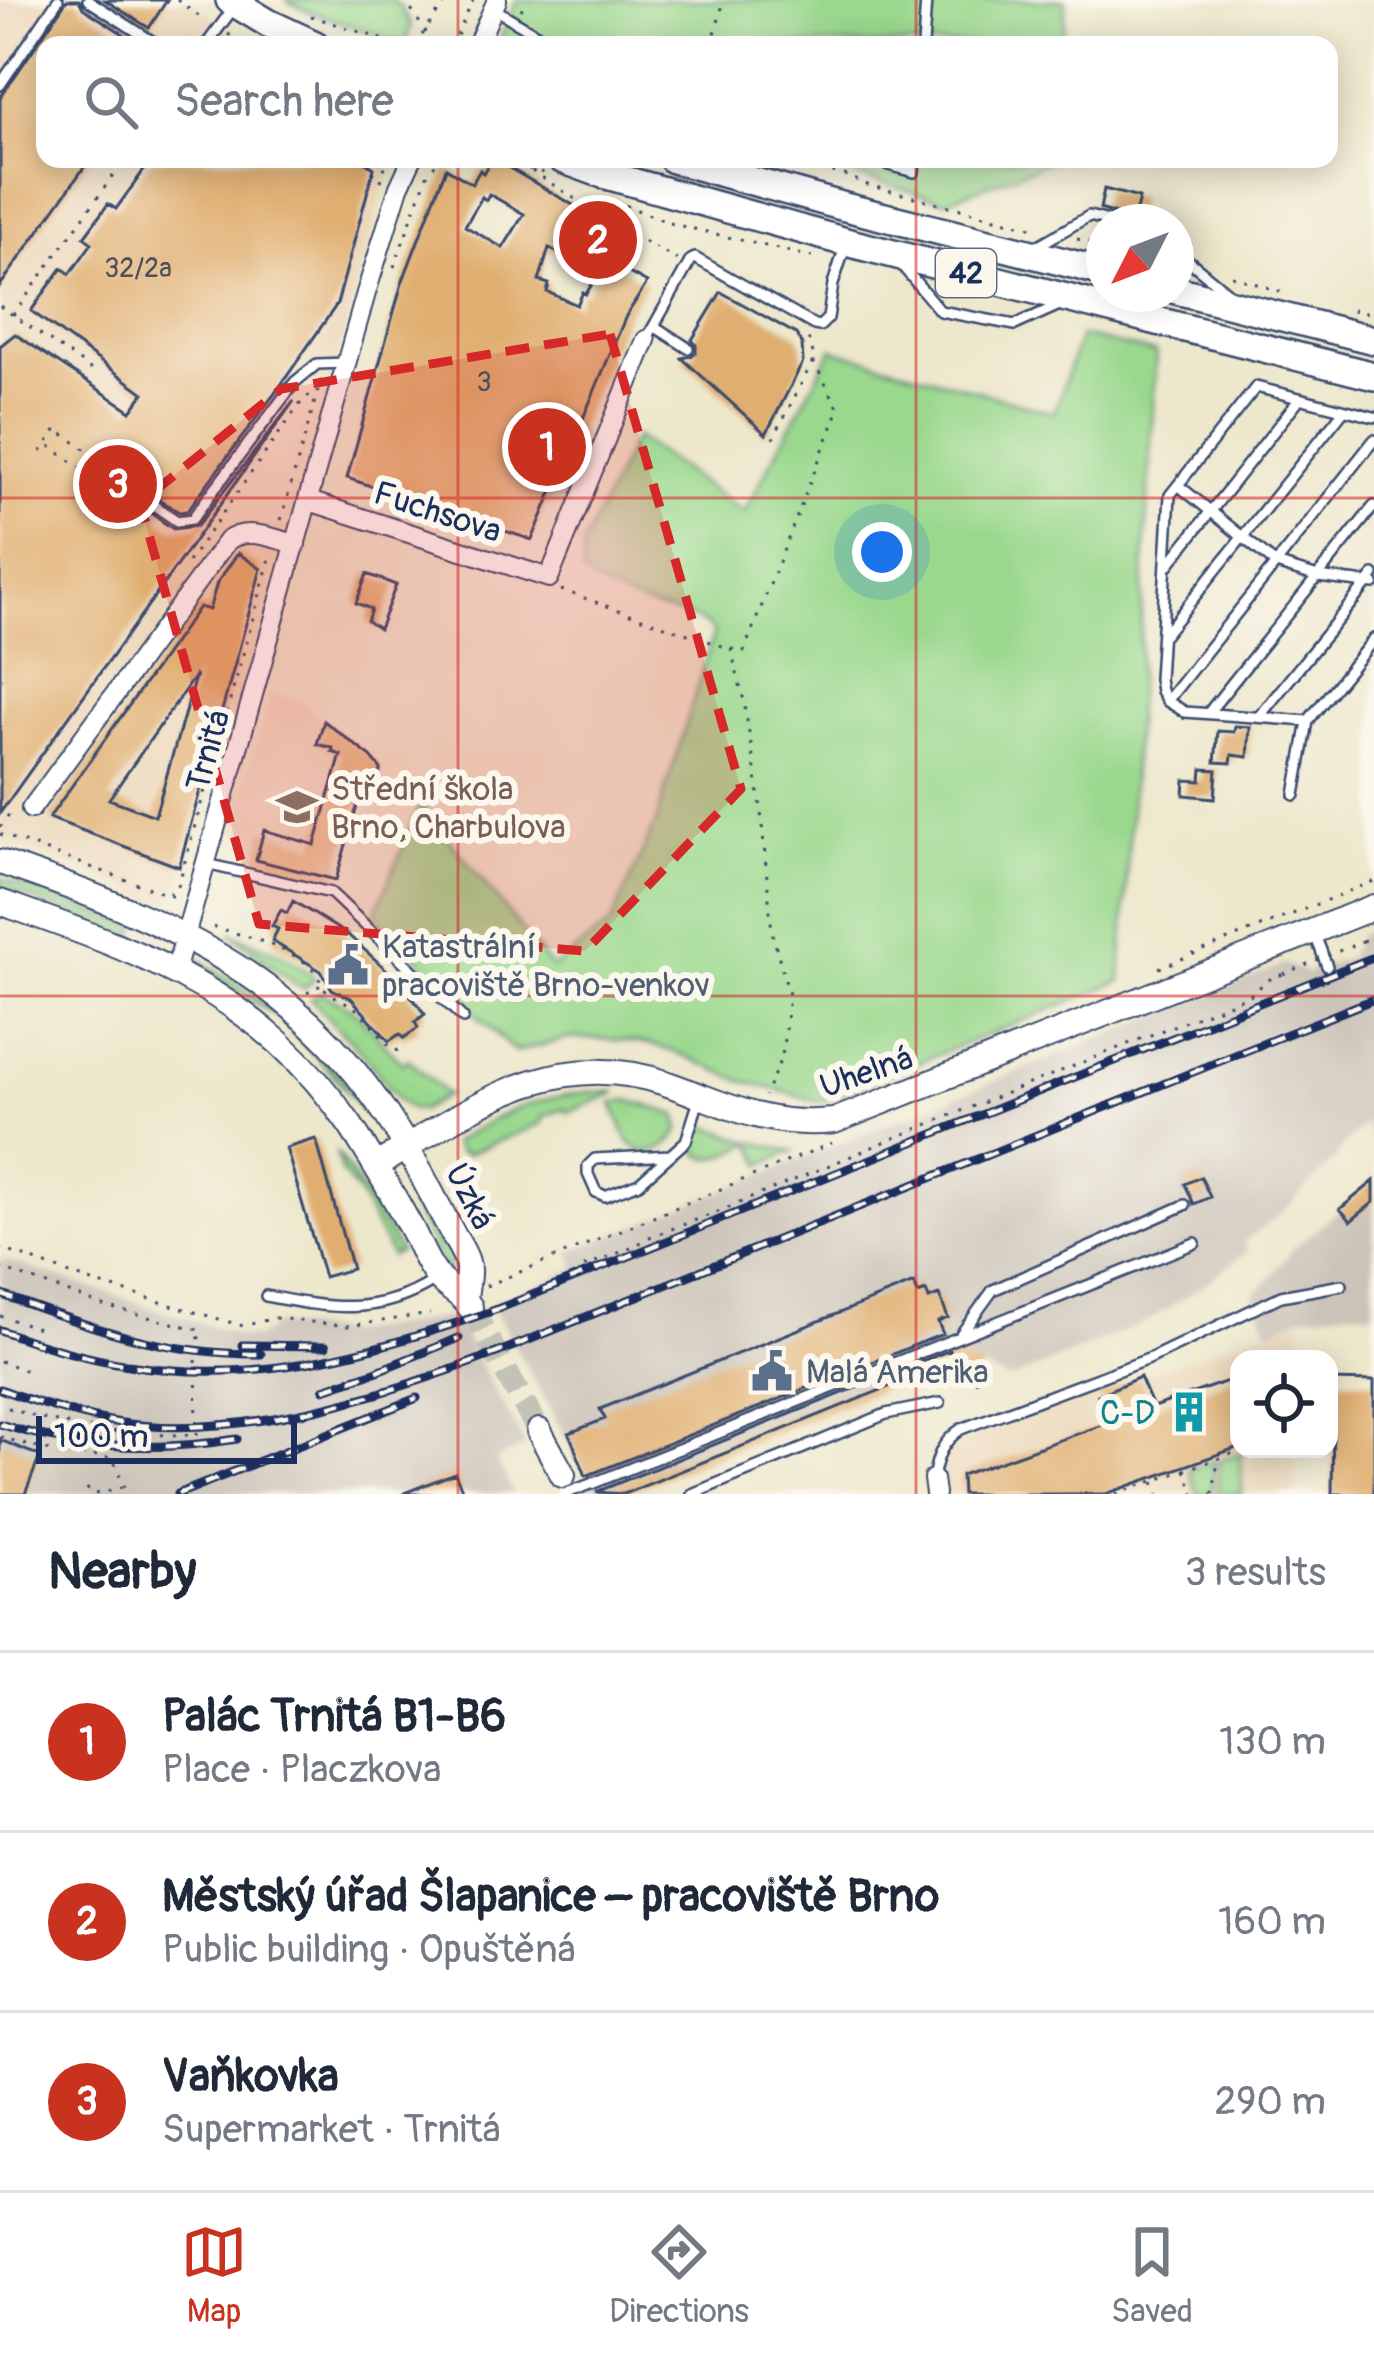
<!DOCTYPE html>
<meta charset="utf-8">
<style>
body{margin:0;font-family:Pangolin,sans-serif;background:#f2f2f3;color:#1f2937}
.controls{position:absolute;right:36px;bottom:36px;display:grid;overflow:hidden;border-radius:24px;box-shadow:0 6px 30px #0003}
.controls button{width:108px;height:108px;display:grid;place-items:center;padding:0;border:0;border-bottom:3px solid #e0e1e3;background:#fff;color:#1f2937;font:60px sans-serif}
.compass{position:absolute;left:1086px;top:204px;width:108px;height:108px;border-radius:50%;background:#fff;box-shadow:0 6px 30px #0003;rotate:228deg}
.scale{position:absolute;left:36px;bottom:30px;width:261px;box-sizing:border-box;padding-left:12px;border:6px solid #1b2f5e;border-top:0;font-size:33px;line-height:42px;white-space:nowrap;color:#1b2f5e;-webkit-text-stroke:9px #fbf7ec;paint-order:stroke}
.you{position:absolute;left:882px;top:552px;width:42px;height:42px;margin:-30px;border:9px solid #fff;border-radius:50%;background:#1a73e8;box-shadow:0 0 0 18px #1a73e833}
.badge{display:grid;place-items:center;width:78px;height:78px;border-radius:50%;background:#c8321e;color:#fff;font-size:39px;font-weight:700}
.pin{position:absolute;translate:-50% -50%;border:6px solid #fff;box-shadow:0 3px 12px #0006}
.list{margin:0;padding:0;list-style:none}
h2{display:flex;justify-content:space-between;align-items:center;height:156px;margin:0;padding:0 48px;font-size:51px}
h2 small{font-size:39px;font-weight:400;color:#747a83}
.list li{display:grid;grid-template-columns:78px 1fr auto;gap:36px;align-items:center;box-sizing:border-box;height:180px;padding:0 48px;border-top:3px solid #e0e1e3}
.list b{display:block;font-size:45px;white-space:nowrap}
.list p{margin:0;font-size:39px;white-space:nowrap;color:#747a83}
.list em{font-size:39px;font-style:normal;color:#747a83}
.icon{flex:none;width:66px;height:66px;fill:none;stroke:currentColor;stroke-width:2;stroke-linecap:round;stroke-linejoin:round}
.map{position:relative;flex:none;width:1374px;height:1494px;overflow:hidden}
.search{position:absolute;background:#fff;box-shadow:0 6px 30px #0003;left:36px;right:36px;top:36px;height:132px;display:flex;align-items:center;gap:30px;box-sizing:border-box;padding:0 42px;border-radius:24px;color:#747a83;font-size:45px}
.sheet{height:696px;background:#fff}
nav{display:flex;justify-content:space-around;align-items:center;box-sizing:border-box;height:168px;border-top:3px solid #e0e1e3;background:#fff;font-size:33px;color:#747a83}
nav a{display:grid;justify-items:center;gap:6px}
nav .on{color:#c8321e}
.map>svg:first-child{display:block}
.built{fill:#ecd7ba}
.industrial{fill:#cbc2b8}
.green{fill:#9ad88d;stroke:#5a8476;stroke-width:3}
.building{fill:#e0ae70;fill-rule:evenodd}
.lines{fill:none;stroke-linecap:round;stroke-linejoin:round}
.secondary-tunnel{stroke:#c3c2b6;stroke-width:24;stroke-dasharray:24 12;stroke-linecap:butt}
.lane-casing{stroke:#3a4b6e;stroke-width:14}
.street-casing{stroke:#3a4b6e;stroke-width:22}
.secondary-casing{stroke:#3a4b6e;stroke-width:28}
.primary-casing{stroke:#3a4b6e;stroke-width:32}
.path{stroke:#3a4b6e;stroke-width:3;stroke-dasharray:3 9;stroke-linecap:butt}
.lane{stroke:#fff;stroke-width:9}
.street{stroke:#fff;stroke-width:18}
.secondary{stroke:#fff;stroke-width:24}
.primary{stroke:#fff;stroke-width:27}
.rail-casing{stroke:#1b2f5e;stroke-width:9}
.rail{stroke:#fbf7ec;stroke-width:4.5;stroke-dasharray:14;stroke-linecap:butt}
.lane-bridge-casing{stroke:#3a4b6e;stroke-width:14;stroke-linecap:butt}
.path-bridge{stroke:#3a4b6e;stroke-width:3;stroke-dasharray:3 9;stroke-linecap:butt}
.lane-bridge{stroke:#fff;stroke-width:9}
.marked{fill:#d62828;fill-opacity:0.2;stroke:#d62828;stroke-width:9;stroke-dasharray:24 15;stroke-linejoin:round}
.grid{fill:none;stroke:#d62828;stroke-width:3;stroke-opacity:0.55}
.labels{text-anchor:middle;stroke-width:12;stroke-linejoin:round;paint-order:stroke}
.number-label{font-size:27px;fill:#4c4f62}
.shield{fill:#fbf7ec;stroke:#5e6b89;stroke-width:3}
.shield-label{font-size:30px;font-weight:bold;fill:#1b2f5e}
.street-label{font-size:33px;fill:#1b2f5e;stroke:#fbf7ec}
.education-label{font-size:33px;fill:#785e54;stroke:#fbf7ec;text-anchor:start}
.service-label{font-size:33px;fill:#4e5e75;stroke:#fbf7ec;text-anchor:start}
.culture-label{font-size:33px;fill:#0d838f;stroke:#fbf7ec;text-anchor:end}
</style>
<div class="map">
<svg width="1374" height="1494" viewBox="0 0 1374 1494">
<rect width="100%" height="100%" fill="#fbf7ec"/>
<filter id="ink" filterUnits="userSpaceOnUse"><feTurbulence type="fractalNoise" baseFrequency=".00833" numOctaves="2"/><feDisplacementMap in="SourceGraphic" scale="24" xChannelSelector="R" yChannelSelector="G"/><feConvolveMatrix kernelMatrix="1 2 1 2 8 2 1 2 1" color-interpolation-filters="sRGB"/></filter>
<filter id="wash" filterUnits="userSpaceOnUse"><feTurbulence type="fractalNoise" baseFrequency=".004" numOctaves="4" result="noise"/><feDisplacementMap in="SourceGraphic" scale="48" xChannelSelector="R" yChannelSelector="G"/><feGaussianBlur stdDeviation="2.7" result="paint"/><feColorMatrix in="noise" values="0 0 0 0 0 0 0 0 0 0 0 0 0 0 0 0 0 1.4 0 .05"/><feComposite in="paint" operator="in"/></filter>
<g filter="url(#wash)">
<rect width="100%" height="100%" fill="#ede7cc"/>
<path class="built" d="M 0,0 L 187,0 L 245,39 L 259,39 L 270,45 L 45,45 L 45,159 L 392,159 L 243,695 L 224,739 L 182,888 L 179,894 L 167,901 L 151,904 L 125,886 L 0,838 Z
M 270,693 L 302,701 L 381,769 L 378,782 L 365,779 L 336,880 L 256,860 L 261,840 L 231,832 Z
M 1302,1318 L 1300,1359 L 1239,1359 L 1239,1449 L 1297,1449 L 1296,1494 L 937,1494 L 931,1452 Z"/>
<path class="industrial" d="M 1374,929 L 1374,1313 L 1354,1309 L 1302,1315 L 1269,1331 L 1253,1294 L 1266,1283 L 1294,1247 L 1372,1183 L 1374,1147 L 1366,1122 L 1339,1151 L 1337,1157 L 1282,1213 L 1243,1242 L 1248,1251 L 1204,1285 L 1146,1322 L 1009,1380 L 952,1354 L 606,1494 L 597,1494 L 491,1303 L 576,1269 L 571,1252 L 1285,964 L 1307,973 L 1349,957 L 1359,935 Z
M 0,1258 L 242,1337 L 258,1338 L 274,1325 L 346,1333 L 411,1324 L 453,1315 L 526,1446 L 496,1459 L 513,1494 L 25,1494 L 35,1469 L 0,1456 Z"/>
<path class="green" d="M 285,0 L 391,0 L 399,5 L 411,26 L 405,44 L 305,10 Z
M 517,0 L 1066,0 L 1063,45 L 498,45 Z
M 798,159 L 1056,159 L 945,201 Z
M 1080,336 L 1156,353 L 1121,981 L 820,1102 L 740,1080 L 683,1055 L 650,1044 L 622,1040 L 571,1038 L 515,1052 L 374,916 L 421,804 L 552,968 L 611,924 L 656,822 L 714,632 C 698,614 674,614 652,607 C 628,600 600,590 583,573 L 583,545 L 635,437 L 744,513 L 832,349 L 1054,413 Z
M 0,878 L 137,928 L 134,937 L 0,887 Z
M 230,933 L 281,954 L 313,975 L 313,981 L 304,988 L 298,986 Z
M 197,959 C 265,996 321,1049 369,1109 L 364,1113 L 333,1074 L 278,1017 L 203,970 L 196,963 Z
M 321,992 C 330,998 339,1001 347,1006 C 364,1015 386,1049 403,1064 L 408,1059 L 447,1095 L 421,1110 L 411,1109 L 399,1101 L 364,1055 L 311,999 Z
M 587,1092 L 617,1092 L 569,1112 L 562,1109 L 543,1117 L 541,1124 L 467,1154 L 459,1152 L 453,1143 C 502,1112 530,1099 587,1092 Z
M 628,1100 L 677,1115 L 680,1129 C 671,1148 647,1162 630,1142 C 622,1132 618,1115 613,1103 Z
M 705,1126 L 752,1142 L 793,1151 L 762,1165 L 752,1143 C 741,1147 723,1159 711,1158 C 690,1157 695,1136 705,1126 Z
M 336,1152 L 369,1200 L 399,1251 L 391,1256 L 359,1194 L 342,1173 Z
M 424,1196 L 452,1256 L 450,1270 L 446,1269 L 410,1203 Z
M 1241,1453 L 1242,1494 L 1217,1494 L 1221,1459 Z
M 1215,1461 L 1211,1494 L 1198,1494 L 1189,1470 Z"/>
<g id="blocks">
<path class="building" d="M 67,0 L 79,0 L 83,8 L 139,44 L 45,45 L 45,159 L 90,159 L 0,286 L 0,98 Z
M 105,0 L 167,0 L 149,28 Z
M 152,159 L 362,159 L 374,168 L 337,304 L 278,389 L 187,511 L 179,512 L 152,495 L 144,500 L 145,509 L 173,529 L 197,526 L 294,401 L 0,813 L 0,346 L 15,334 L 131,411 L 144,393 L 31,311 L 62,268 L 70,274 L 92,243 L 84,237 L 108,204 L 116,209 Z
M 499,162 L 621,233 L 619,236 L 628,240 L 630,252 L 620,268 L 647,283 L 626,316 L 532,540 L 347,478 L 402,283 L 446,168 L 472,184 L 480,170 L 483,173 L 488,165 ZM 489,194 L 524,214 L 503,248 L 465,226 L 482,197 L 486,200 ZM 569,240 L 601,259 L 598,265 L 602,267 L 586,294 L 583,292 L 577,305 L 547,292 L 549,284 L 539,281 L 549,248 L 560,254 Z
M 1104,189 L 1139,198 L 1133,222 L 1122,222 L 1118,215 L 1100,209 Z
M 721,292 L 796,334 L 802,344 L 803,362 L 766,434 L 682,358 L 691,356 L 696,352 L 696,345 L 692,340 Z
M 238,553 L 261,569 L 179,867 L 49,818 L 199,607 L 209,610 L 217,583 ZM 196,674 L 155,816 L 109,799 Z
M 367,574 L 396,585 L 379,629 L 367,621 L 371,609 L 356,603 Z
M 324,721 L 371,757 L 381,769 L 378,782 L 365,778 L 336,880 L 256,860 L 264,830 L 315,845 L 341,755 L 332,752 L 333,748 L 317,744 Z
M 1235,726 L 1250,727 L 1248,757 L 1232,755 L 1231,763 L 1215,762 L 1218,731 L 1234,732 Z
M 1202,769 L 1217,770 L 1215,798 L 1184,795 L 1185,780 L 1201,781 Z
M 293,901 L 348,935 L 399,981 L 425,1014 L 415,1022 L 418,1028 L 404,1038 L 400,1034 L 389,1041 L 351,998 L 332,989 L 321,971 L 272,941 L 278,929 L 272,926 L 281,910 L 287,913 Z
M 316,1139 L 352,1269 L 324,1277 L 286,1148 Z
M 1201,1177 L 1210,1197 L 1194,1204 L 1185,1184 Z
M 1374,1181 L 1374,1202 L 1351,1221 L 1340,1209 Z
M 914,1283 L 918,1294 L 926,1291 L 929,1299 L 939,1295 L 948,1318 L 938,1322 L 943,1334 L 586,1476 L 569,1433 L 605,1419 L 600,1409 Z
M 950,1350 L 952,1355 L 982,1367 L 976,1381 L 940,1366 L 624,1494 L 596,1492 Z
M 1140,1377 L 1153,1407 L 1239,1377 L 1239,1447 L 1106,1494 L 962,1494 L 961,1475 L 1111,1422 L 1098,1395 Z
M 1329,1380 L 1374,1381 L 1374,1494 L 1332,1494 L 1333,1421 L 1329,1420 Z
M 0,1440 L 40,1456 L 25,1494 L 0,1494 Z
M 455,1473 L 464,1494 L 404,1494 L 404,1493 Z"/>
</g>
</g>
<g filter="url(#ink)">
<use href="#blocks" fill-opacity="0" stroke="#3a4b6e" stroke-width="3"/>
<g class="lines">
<path class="secondary-tunnel" d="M 471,1309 L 539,1431"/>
<g class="lane-casing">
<path id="lane" d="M 88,0 L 158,45
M 493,8 L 555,45
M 206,45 L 235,6
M 923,45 L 926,0
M 0,85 L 58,0
M 867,159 L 914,172 L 915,159
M 1037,246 L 1089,216 L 1113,222
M 1176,250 L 1228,293
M 899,262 L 940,311 L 1015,325 L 1064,303
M 654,326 L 688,348
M 646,340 L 691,260 L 695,258 L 814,325 L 820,326 L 828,318 L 833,284 L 845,247
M 1178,485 L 1276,564 L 1318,577 L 1374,584
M 152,504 L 177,521 L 192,519 L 295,382 L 317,364 L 347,363
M 1166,568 L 1300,398
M 1164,635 L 1344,410
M 1167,701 L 1374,440
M 1209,712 L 1374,506
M 1259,717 L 1374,575
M 1308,721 L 1185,712 L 1167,701 L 1161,691 L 1159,679 L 1170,495 L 1256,387 L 1374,417
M 1295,795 L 1308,721 L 1374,639
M 206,864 L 331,893 L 463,1018
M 1315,935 L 1327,966
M 670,1155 L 595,1159 L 588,1166 L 588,1174 L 596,1192 L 605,1196 L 639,1183 L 686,1141 L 700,1097
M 266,1296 C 330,1308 376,1317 434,1281
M 961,1334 L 993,1290 L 1185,1205
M 933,1479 C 937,1456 942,1442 961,1429 L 1151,1358 L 1281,1296 L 1342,1285
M 591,1484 L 1195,1243
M 692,1494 L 886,1414 L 940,1403"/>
</g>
<g class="street-casing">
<path id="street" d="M 477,45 L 497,0
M 309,501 L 549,578 L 646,340
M 31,809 L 227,541 C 247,526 274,539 296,544
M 175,972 L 366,293 L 399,187 L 412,159
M 933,1479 L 935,1494"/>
</g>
<g class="secondary-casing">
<path id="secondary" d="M 0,862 C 193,928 328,990 425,1181 C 435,1200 445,1219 455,1238 C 459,1245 465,1254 467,1262 C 470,1272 466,1287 465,1298
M 0,902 C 145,954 258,991 350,1125 C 372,1158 392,1193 411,1228 C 419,1243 426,1263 437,1276 C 446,1289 462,1293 470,1307
M 375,1166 C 468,1112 550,1044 665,1083 C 726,1104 765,1128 834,1121 L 1374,907
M 539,1431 L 563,1475"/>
</g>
<g class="primary-casing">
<path id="primary" d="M 230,0 L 268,23 L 315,45
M 562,159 L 603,174 L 846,242 L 1374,376
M 673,159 L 845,207 L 1104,272
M 1176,290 L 1374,340"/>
</g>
<path class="path" d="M 177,0 L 204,20
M 411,0 L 408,5 L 434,45
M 427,0 L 432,5 L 436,0
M 521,10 L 526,0
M 311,16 L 400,45
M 228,34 L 245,45
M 450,45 L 456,38 L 473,0
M 712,45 L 724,0
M 494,159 L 544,173
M 786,159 L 848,176 L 864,184 L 1038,229
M 532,171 L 625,231 L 677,260
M 381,181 L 387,159
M 614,201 L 673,224 L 812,257
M 1077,239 L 1104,246
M 394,267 L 428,173 L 440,159
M 1232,276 L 1285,293
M 0,306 L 93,371
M 1352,310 L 1374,314
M 13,315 L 125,159
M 773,439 L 813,361 L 814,356 L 808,338
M 50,446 L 102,483
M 41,452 L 57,429 L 111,468
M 281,520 L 321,380
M 188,562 L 300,404 L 306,397 L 315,394
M 561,590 L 731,649 L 744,651 L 839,409 L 813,361
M 731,649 L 744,701 L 760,801 L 772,932 L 789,995 L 782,1056 L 765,1096
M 0,827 L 12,810
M 0,834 L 179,899
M 169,894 L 178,886 L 270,558
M 213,927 C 241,934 299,950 316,973 C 320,978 321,985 325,989 C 337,1000 351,1002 364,1016 C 375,1027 383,1041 395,1051 L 399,1050
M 1363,941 L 1374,937
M 1159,968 L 1374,881
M 307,993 L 326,982
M 0,1248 L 89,1281 L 243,1326 L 275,1318 L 348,1326 L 430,1314
M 584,1267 L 638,1245 L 644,1239 L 718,1212 L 882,1143 L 1250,995 L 1268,980 L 1283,974
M 0,1268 L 108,1307 L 200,1330 L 196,1356 L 197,1435 C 128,1436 64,1429 0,1405
M 486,1286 L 832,1143
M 0,1316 L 45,1330
M 0,1361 L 30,1372
M 0,1437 L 46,1450 L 113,1458 L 127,1494
M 1185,1470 L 1194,1494
M 1154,1482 L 1159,1494
M 87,1488 L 90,1494
M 96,1494 L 122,1487
M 1116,1494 L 1240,1451
M 1213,1494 L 1218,1460"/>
<use href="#lane" class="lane"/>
<use href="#street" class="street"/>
<use href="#secondary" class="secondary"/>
<use href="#primary" class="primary"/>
<g class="rail-casing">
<path id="rail" d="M 0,1294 C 88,1327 165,1355 261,1354
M 0,1330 C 185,1400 314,1373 495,1310 L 1374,957
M 242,1345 L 326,1346
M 0,1389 C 37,1403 75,1415 115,1422 C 239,1442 384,1396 499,1352 L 1374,999
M 324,1389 L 375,1372 L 459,1338
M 0,1424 C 77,1449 157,1452 237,1439
M 178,1494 L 417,1398"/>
</g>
<use href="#rail" class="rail"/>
<g class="lane-bridge-casing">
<path id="lane-bridge" d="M 564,1494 L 591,1484"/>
</g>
<path class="path-bridge" d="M 415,45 L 447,0
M 1283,974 L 1363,941"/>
<use href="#lane-bridge" class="lane-bridge"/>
</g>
</g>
<path class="marked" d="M 610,334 L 741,789 L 585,951 L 259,924 L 140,503 L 281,389 Z"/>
<path class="grid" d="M 458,0 L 458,45M 916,0 L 916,45M 458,159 L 458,1494M 916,159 L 916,1494M 0,498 L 1374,498M 0,996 L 1374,996"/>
<defs>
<g id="school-bare" transform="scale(3.24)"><path d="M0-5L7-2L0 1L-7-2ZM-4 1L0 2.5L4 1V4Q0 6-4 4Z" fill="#8d6e63" stroke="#fbf7ec" stroke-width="2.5" paint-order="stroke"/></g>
<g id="civic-bare" transform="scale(3.24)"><path d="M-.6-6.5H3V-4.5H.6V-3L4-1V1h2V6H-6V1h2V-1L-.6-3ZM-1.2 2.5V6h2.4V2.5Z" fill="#5c6f8a" stroke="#fbf7ec" stroke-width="2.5" paint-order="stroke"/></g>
<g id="building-bare" transform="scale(3.24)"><path d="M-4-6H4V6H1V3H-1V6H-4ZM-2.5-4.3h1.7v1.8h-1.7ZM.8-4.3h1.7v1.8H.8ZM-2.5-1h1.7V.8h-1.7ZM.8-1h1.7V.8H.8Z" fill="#0f9aa8" stroke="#fbf7ec" stroke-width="2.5" paint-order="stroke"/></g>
</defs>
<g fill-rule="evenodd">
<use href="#school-bare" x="297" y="807"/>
<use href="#civic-bare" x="348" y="965"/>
<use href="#civic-bare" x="772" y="1371"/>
<use href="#building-bare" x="1189" y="1412"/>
</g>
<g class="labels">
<g class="number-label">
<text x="138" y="277">32/2a</text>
<text x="484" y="391">3</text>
</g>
<rect class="shield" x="936" y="249" width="60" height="48" rx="9"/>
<g class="shield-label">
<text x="966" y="283">42</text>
</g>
<g class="street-label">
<text transform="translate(438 511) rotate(18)" y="12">Fuchsova</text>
<text transform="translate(207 750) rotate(-74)" y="12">Trnitá</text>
<text transform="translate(866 1071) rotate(-19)" y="12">Uhelná</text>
<text transform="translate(471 1196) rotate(63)" y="12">Úzká</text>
</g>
<g class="education-label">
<text x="331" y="800">Střední škola<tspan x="331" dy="38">Brno, Charbulova</tspan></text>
</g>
<g class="service-label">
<text x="382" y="958">Katastrální<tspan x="382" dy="38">pracoviště Brno-venkov</tspan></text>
<text x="806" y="1383">Malá Amerika</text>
</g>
<g class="culture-label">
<text x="1155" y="1424">C-D</text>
</g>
</g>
</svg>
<div class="controls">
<button><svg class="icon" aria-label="locate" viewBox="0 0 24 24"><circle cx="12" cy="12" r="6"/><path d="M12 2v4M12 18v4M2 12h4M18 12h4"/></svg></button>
</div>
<svg class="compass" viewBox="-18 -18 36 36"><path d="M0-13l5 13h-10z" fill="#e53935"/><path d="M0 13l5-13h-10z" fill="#747a83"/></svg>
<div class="scale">100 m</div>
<div class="you"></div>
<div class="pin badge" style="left:547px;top:447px">1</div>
<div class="pin badge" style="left:598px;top:240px">2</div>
<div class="pin badge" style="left:118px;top:484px">3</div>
<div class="search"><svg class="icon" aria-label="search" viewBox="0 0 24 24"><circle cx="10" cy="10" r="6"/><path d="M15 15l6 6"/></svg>Search here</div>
</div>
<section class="sheet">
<h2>Nearby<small>3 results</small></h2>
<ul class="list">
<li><span class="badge">1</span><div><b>Palác Trnitá B1-B6</b><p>Place · Placzkova</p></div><em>130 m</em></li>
<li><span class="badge">2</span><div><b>Městský úřad Šlapanice – pracoviště Brno</b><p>Public building · Opuštěná</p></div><em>160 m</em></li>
<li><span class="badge">3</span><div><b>Vaňkovka</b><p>Supermarket · Trnitá</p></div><em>290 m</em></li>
</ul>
</section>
<nav>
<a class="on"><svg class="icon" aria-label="map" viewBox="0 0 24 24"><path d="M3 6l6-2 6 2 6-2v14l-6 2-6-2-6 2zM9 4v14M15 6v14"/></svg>Map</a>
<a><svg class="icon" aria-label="directions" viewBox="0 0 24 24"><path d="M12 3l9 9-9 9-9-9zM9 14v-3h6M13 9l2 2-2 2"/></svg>Directions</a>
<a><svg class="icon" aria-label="saved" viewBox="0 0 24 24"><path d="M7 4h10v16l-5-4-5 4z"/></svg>Saved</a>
</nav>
